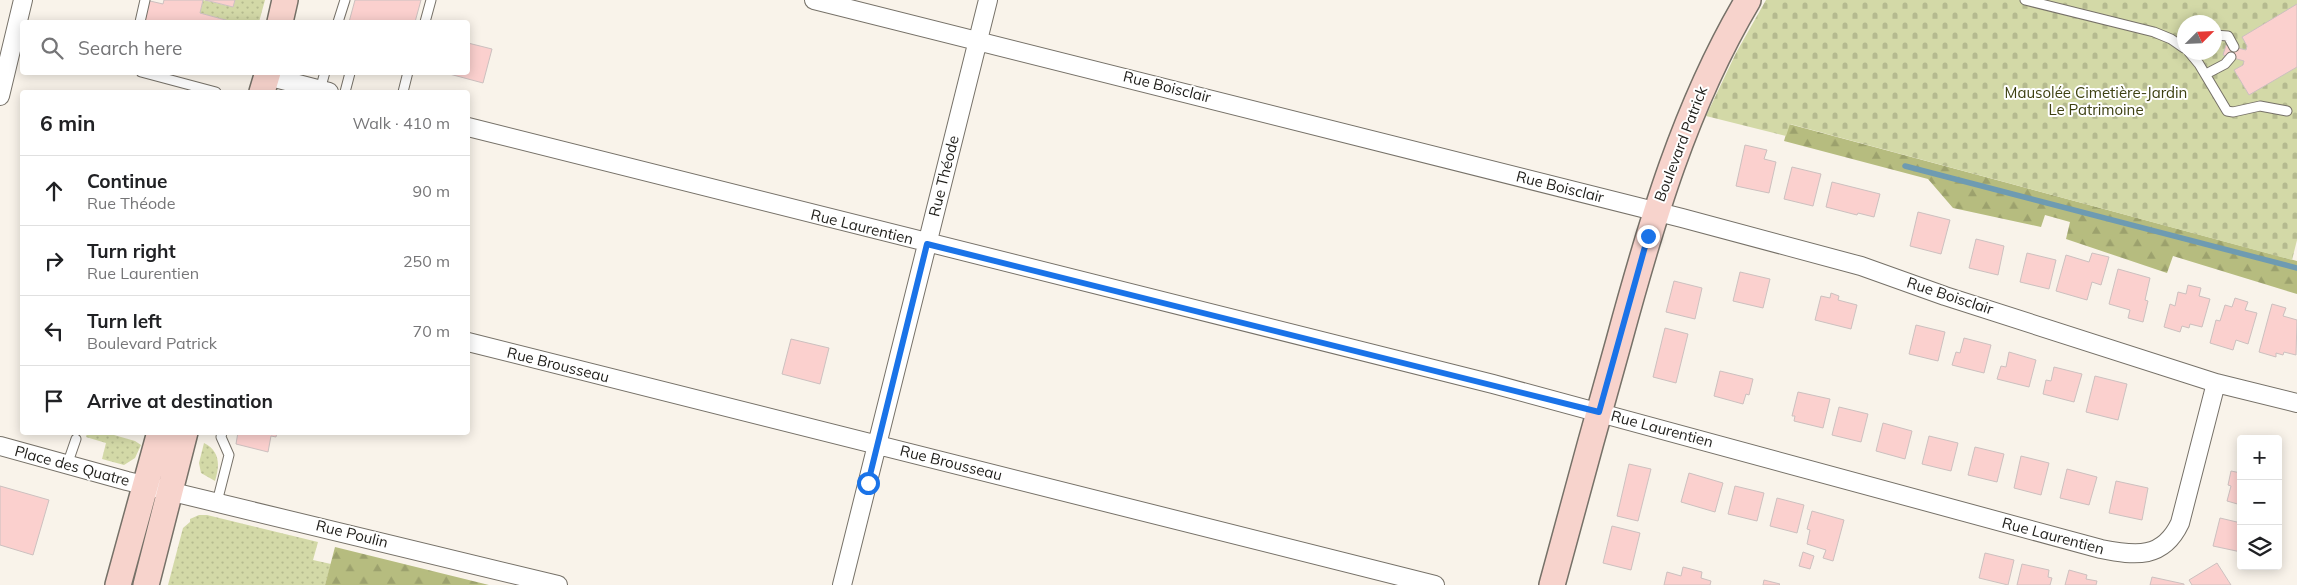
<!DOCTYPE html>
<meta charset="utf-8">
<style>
body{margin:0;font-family:Mulish,sans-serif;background:#f6f6f6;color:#202124}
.controls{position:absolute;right:15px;bottom:15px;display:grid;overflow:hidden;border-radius:5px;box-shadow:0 2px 12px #0003}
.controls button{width:45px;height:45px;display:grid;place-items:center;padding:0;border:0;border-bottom:1px solid #e0e0e0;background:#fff;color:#202124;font:25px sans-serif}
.compass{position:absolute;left:2177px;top:15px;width:45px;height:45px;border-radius:50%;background:#fff;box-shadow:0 2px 12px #0003;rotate:66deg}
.stop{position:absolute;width:15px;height:15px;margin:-11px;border:4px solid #1a73e8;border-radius:50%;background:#fff}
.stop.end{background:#1a73e8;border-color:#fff;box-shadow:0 1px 5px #0008}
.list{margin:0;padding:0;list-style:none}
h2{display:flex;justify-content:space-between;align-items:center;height:65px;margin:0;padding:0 20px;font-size:21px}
h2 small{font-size:16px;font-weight:400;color:#757577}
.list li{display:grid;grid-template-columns:32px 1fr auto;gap:15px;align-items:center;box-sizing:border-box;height:70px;padding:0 20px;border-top:1px solid #e0e0e0}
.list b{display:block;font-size:19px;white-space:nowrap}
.list p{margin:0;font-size:16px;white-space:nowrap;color:#757577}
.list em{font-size:16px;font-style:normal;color:#757577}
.icon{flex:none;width:28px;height:28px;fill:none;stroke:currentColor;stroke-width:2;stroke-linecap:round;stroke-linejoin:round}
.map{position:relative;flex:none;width:2297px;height:585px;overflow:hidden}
.search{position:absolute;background:#fff;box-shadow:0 2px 12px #0003;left:20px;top:20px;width:450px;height:55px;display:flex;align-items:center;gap:12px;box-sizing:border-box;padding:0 18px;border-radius:5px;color:#757577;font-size:19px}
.panel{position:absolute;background:#fff;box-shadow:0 2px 12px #0003;left:20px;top:90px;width:450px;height:345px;border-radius:5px}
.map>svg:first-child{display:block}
.green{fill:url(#green-dots)}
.forest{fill:url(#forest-firs)}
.cemetery{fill:url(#cemetery-stones);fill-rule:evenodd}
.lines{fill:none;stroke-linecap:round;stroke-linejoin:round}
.stream{stroke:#6e9bb2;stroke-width:5.5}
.building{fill:#fbd0ce;stroke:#ccc0bf}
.lane-casing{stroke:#767168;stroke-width:11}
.street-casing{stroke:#767168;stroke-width:20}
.secondary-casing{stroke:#767168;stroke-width:28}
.lane{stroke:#fff;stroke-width:9}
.street{stroke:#fff;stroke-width:18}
.secondary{stroke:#f7d3cc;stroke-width:25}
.route{stroke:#1a73e8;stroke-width:6}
.labels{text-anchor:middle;stroke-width:4;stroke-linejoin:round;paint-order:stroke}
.street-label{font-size:15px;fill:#1e1d19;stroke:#fff}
.park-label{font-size:15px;fill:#3d4011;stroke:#fff}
</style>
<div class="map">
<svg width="2297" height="585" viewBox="0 0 2297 585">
<defs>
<pattern id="green-dots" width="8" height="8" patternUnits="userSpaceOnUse" patternTransform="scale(1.25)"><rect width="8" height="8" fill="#d3d9a7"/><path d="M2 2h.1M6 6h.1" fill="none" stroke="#b5ba8f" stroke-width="1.8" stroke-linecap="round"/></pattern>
<pattern id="forest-firs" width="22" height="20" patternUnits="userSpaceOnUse" patternTransform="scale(1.25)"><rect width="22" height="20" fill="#b6bc7f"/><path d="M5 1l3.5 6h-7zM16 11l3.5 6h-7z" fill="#9ca16d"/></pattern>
<pattern id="cemetery-stones" width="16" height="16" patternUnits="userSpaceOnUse" patternTransform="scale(1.25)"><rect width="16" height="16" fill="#d3d9a7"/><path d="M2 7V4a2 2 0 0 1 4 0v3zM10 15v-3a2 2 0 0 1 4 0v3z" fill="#b5ba8f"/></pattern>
</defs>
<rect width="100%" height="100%" fill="#f9f3ea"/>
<path class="green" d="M 203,0 L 233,7 L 235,0 L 265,0 L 259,22 L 233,22 L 200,13 Z
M 87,433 L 106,435 L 107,433 L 135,441 L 141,445 L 135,458 L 124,465 L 102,459 L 106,443 L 86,437 Z
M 204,443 C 220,451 220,465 215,481 L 201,473 L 199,463 Z
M 199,515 L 207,515 L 318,542 L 313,560 L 331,564 L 325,585 L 168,585 L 183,528 L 190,522 L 190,519 Z"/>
<path class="forest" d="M 1789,124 L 2297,261 L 2297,294 L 2173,256 L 2167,273 L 2066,239 L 2070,222 L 2045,215 L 2041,227 L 1953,208 L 1928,179 L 1784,141 Z
M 335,547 L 489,585 L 325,585 Z"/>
<path class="cemetery" d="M 1766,0 L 2297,0 L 2297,240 L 2292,260 L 1790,124 L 1786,136 L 1706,116 L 1736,53 ZM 2184,22 L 2214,22 L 2214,52 L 2184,52 Z"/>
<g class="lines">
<path class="stream" d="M 1905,166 L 2297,268"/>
</g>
<path class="building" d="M 164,0 L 203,0 L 200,13 L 233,22 L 142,22 L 147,3 L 150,1 L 163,4 Z
M 205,0 L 235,0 L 233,7 Z
M 355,0 L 421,0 L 415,22 L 349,22 Z
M 2297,4 L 2297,67 L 2249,95 L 2234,70 L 2243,65 L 2244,61 L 2223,55 L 2226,45 L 2246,50 L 2247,46 L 2242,37 Z
M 468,43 L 492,49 L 483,83 L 442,72 L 468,72 Z
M 1745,145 L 1767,150 L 1764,159 L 1776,162 L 1769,193 L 1736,186 Z
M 1792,167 L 1821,174 L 1813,206 L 1784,199 Z
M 1832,182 L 1880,194 L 1874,217 L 1858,213 L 1857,215 L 1826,207 Z
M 1918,212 L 1950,220 L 1941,254 L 1910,246 Z
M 1976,239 L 2004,246 L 1998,275 L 1969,268 Z
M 2027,253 L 2056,260 L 2049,289 L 2020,282 Z
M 2092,253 L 2109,257 L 2101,285 L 2092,282 L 2087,300 L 2056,291 L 2066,255 L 2089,262 Z
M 2118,269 L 2150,278 L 2145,300 L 2148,301 L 2143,322 L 2128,318 L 2130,310 L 2109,304 Z
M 1740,272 L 1770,279 L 1763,308 L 1733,301 Z
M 1674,281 L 1702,288 L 1695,319 L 1666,312 Z
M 2188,285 L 2201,288 L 2199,296 L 2210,299 L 2202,327 L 2190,324 L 2189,328 L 2182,326 L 2180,332 L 2164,327 L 2170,304 L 2175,306 L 2178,292 L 2186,294 Z
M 1831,293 L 1839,296 L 1838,300 L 1857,305 L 1851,329 L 1815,320 L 1821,296 L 1830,298 Z
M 2235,298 L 2248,302 L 2245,310 L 2257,313 L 2248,344 L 2236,340 L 2233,350 L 2210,343 L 2216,320 L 2220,321 L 2225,305 L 2232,307 Z
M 2272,304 L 2286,308 L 2283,316 L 2297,320 L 2296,355 L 2284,352 L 2283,355 L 2276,353 L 2276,357 L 2259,352 Z
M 1916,325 L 1945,332 L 1938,361 L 1909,354 Z
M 1665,328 L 1688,334 L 1676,383 L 1653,377 Z
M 1964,338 L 1991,345 L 1984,373 L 1952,365 L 1956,352 L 1960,353 Z
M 791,339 L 829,348 L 820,384 L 782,374 Z
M 2009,352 L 2036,360 L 2029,387 L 1997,379 L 2001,366 L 2006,367 Z
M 2054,367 L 2082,374 L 2074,402 L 2043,394 L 2046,380 L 2051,381 Z
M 1720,371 L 1753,379 L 1749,395 L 1746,394 L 1743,404 L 1714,396 Z
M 2095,376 L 2127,384 L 2118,420 L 2086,412 Z
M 1798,392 L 1830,399 L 1823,428 L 1794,421 L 1795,416 L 1792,416 Z
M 1839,407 L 1868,414 L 1861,442 L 1832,435 Z
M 1883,423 L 1912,431 L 1905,459 L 1876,451 Z
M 238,432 L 277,432 L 276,437 L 271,436 L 268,452 L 236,444 Z
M 1929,436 L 1958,443 L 1951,471 L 1922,464 Z
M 1975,447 L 2004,454 L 1997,482 L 1968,475 Z
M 2021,456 L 2049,463 L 2041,495 L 2014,488 Z
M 1629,464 L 1651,469 L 1638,521 L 1617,516 Z
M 2067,469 L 2097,477 L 2089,505 L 2060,498 Z
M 2231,471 L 2241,473 L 2241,505 L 2227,501 L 2231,486 L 2228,485 Z
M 1689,473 L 1723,483 L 1715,512 L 1681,502 Z
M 2116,481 L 2148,488 L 2142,520 L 2109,513 Z
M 0,486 L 49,500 L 33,555 L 0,545 Z
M 1735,486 L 1764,493 L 1757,521 L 1728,514 Z
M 1777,498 L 1804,505 L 1797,533 L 1770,526 Z
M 1812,511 L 1844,520 L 1833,561 L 1823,558 L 1826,550 L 1807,544 L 1810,530 L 1807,529 Z
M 2220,518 L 2241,523 L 2241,552 L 2213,546 Z
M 1612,526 L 1640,533 L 1631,570 L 1603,563 Z
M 1803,552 L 1814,556 L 1810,569 L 1799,566 Z
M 1985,553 L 2014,560 L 2008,585 L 1979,578 Z
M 2217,563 L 2231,585 L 2192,585 L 2189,580 Z
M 2022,564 L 2049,570 L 2048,577 L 2052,578 L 2050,585 L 2017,585 Z
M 1683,567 L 1702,572 L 1701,578 L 1711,581 L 1710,585 L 1664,585 L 1667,572 L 1681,576 Z
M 2069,570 L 2087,575 L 2086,579 L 2097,581 L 2096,585 L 2065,585 Z
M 2152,577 L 2184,584 L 2184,585 L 2150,585 Z
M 1764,580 L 1780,584 L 1779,585 L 1763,585 Z"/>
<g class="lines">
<g class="lane-casing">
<path id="lane" d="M 2025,0 L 2154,32 L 2171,39 L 2184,48
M 140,22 L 145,0
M 338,22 L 345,0
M 425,22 L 431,0
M 2214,35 L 2228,36 L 2234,47
M 2189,52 L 2199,64 L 2227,111 L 2233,112 L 2260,106 L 2287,111
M 141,72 L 216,92
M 2206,74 L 2225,64 L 2231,57
M 320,90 L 325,72
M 345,92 L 350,73 L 348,72
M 403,92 L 408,72
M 67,465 L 76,439
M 217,502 L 229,455 L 221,437 L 222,432"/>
</g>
<g class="street-casing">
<path id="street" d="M 814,0 L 1682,218 L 1861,266 L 1945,296 L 2216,383 L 2297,403
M 267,76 L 329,92
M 0,96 L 23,0
M 468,127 L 1493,384 L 2101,549 C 2136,556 2163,559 2180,523 L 2216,383
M 468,342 L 1435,585
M 0,446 L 127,481 L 558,585
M 842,585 L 988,0"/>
</g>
<g class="secondary-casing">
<path id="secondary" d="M 280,22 L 285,0
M 262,92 L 268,72
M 118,585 L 160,432
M 146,585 L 185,432
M 1552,585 C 1574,504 1596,422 1619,341 C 1651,223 1685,106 1748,0"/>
</g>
<use href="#lane" class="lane"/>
<use href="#street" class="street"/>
<use href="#secondary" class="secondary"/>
</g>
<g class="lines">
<path class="route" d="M 868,483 L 927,244 L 1599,412 L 1648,236"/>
</g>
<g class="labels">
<g class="street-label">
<text transform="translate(1167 87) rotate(14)" y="5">Rue Boisclair</text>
<text transform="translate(1681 144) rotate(-69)" y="5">Boulevard Patrick</text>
<text transform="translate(944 176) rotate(-76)" y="5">Rue Théode</text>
<text transform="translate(1560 187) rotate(14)" y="5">Rue Boisclair</text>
<text transform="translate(862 227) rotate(14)" y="5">Rue Laurentien</text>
<text transform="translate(1950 296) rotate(18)" y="5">Rue Boisclair</text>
<text transform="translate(558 365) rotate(14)" y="5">Rue Brousseau</text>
<text transform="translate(1662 429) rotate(15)" y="5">Rue Laurentien</text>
<text transform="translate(951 463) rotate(14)" y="5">Rue Brousseau</text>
<text transform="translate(72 466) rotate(15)" y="5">Place des Quatre</text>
<text transform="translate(352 534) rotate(14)" y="5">Rue Poulin</text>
<text transform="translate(2053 536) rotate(15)" y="5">Rue Laurentien</text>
</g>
<g class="park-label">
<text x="2096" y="98">Mausolée Cimetière-Jardin<tspan x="2096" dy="17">Le Patrimoine</tspan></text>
</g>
</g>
</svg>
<div class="controls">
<button>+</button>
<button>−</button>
<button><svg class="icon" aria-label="layers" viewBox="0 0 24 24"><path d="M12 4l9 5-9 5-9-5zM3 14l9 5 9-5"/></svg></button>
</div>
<svg class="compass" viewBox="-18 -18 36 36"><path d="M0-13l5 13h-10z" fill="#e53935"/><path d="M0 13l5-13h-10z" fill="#757577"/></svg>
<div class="stop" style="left:868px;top:483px"></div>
<div class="stop end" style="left:1648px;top:236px"></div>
<div class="search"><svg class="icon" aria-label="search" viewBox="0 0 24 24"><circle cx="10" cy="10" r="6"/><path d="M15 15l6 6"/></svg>Search here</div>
<section class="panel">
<h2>6 min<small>Walk · 410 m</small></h2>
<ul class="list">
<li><svg class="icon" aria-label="ahead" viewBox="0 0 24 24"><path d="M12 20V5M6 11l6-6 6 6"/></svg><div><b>Continue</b><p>Rue Théode</p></div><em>90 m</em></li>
<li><svg class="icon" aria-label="right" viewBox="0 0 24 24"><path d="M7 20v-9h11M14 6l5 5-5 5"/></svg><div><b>Turn right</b><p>Rue Laurentien</p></div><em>250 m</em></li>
<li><svg class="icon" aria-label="left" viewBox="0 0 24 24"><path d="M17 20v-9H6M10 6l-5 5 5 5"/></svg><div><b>Turn left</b><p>Boulevard Patrick</p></div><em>70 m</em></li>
<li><svg class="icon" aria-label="arrive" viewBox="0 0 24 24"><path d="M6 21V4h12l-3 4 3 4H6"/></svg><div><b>Arrive at destination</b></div></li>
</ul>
</section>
</div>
